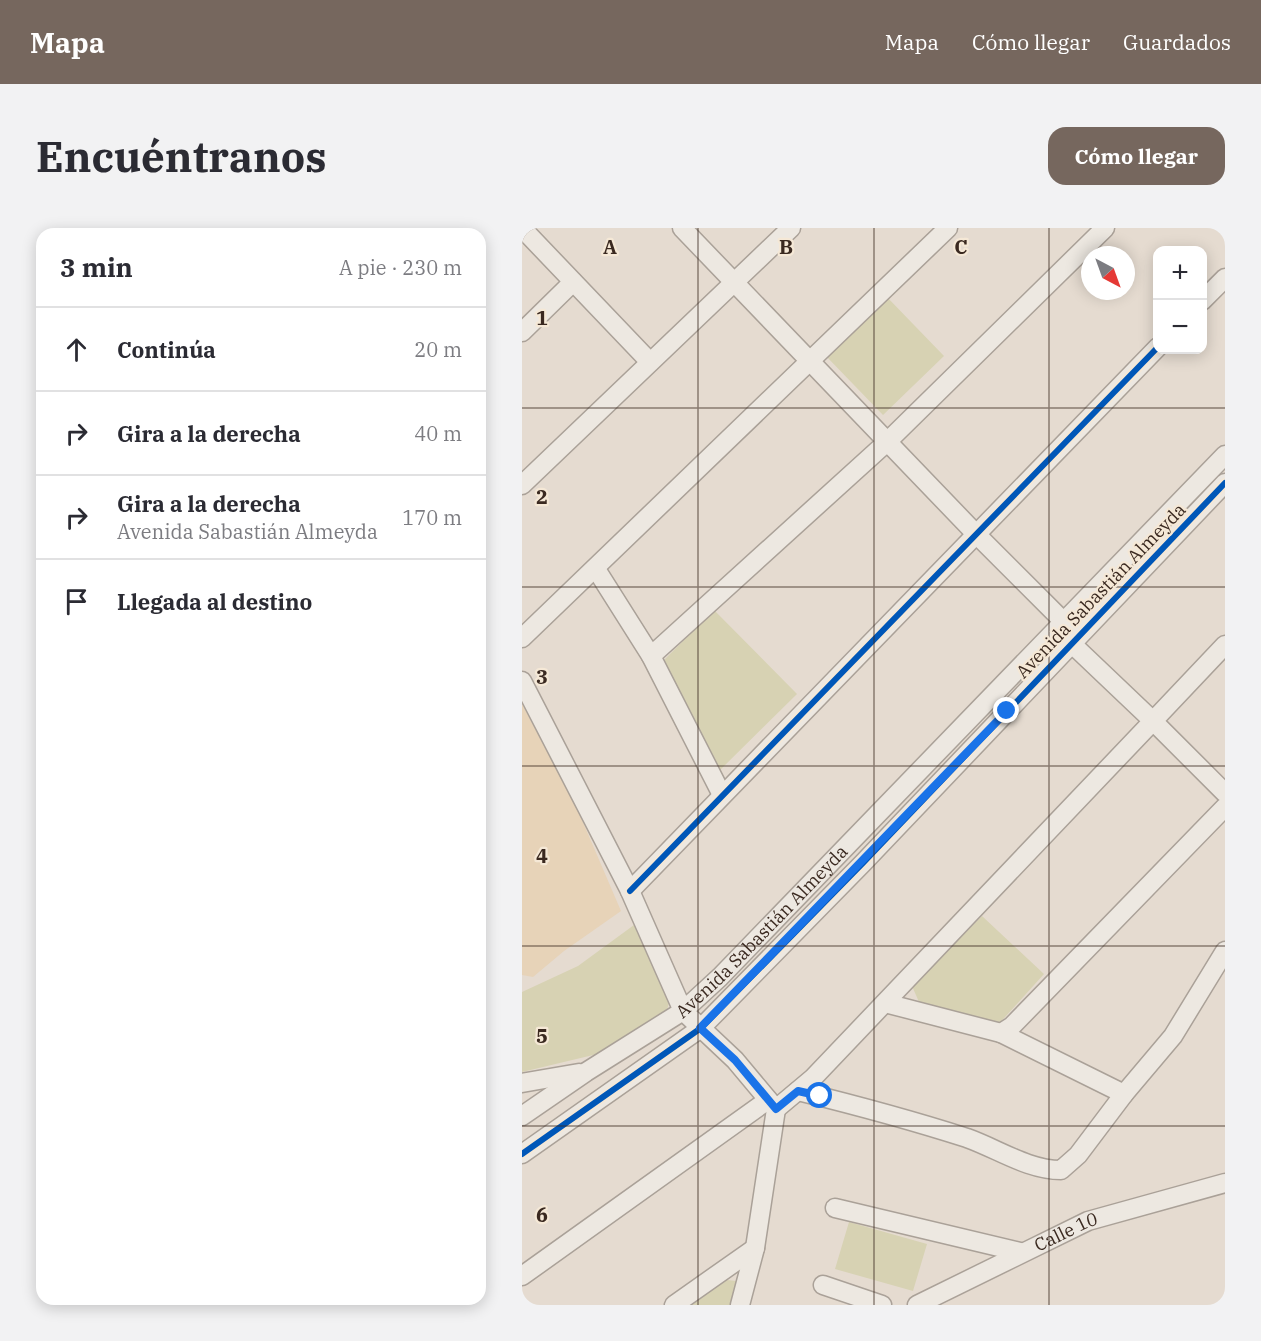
<!DOCTYPE html>
<html lang="es">
<meta charset="utf-8">
<style>
body{margin:0;font-family:"IBM Plex Serif",serif;background:#f2f2f3;color:#2b2b33}
.controls{position:absolute;right:18px;top:18px;display:grid;overflow:hidden;border-radius:12px;box-shadow:0 3px 15px #0003}
.controls button{width:54px;height:54px;display:grid;place-items:center;padding:0;border:0;border-bottom:2px solid #e1e1e2;background:#fff;color:#2b2b33;font:30px sans-serif}
.compass{position:absolute;left:559px;top:18px;width:54px;height:54px;border-radius:50%;background:#fff;box-shadow:0 3px 15px #0003;rotate:139deg}
.stop{position:absolute;width:18px;height:18px;margin:-14px;border:4px solid #1a73e8;border-radius:50%;background:#fff}
.stop.end{background:#1a73e8;border-color:#fff;box-shadow:0 2px 6px #0008}
.list{margin:0;padding:0;list-style:none}
h2{display:flex;justify-content:space-between;align-items:center;height:78px;margin:0;padding:0 24px;font-size:26px}
h2 small{font-size:20px;font-weight:400;color:#7c7c81}
.list li{display:grid;grid-template-columns:39px 1fr auto;gap:18px;align-items:center;box-sizing:border-box;height:84px;padding:0 24px;border-top:2px solid #e1e1e2}
.list b{display:block;font-size:22px;white-space:nowrap}
.list p{margin:0;font-size:20px;white-space:nowrap;color:#7c7c81}
.list em{font-size:20px;font-style:normal;color:#7c7c81}
.icon{flex:none;width:33px;height:33px;fill:none;stroke:currentColor;stroke-width:2;stroke-linecap:round;stroke-linejoin:round}
.map{position:relative;flex:none;width:703px;height:1077px;overflow:hidden;border-radius:18px}
header{display:flex;align-items:center;gap:36px;box-sizing:border-box;height:84px;padding:0 30px;background:#76675e;color:#fff}
header strong{font-size:28px}
nav{display:flex;gap:33px;margin-inline-start:auto;font-size:21px}
.intro{display:flex;align-items:center;justify-content:space-between;box-sizing:border-box;height:144px;padding:0 36px}
h1{margin:0;font-size:42px}
.button{padding:15px 27px;border-radius:18px;background:#76675e;color:#fff;font-size:21px;font-weight:700}
main{display:flex;gap:36px;padding:0 36px}
aside{flex:1;background:#fff;border-radius:18px;box-shadow:0 3px 15px #0003}
.map>svg:first-child{display:block}
.green{fill:#d7d2b3}
.sand{fill:#e7d3b8}
.lines{fill:none;stroke-linecap:round;stroke-linejoin:round}
.street-casing{stroke:#aaa198;stroke-width:21}
.street{stroke:#ede8e1;stroke-width:18}
.cycleway-casing{stroke:#f5e8d6;stroke-width:10}
.cycleway{stroke:#0057b8;stroke-width:6}
.route{stroke:#1a73e8;stroke-width:8}
.grid{fill:none;stroke:#3a2920;stroke-width:1.5;stroke-opacity:0.55}
.labels{text-anchor:middle;stroke-width:4.5;stroke-linejoin:round;paint-order:stroke}
.street-label{font-size:18px;fill:#3a2920;stroke:#f5e8d6}
.grid-label{font-size:20px;text-anchor:middle;font-weight:bold;fill:#3a2920;stroke:#f5e8d6;stroke-width:4.5;stroke-linejoin:round;paint-order:stroke}
</style>
<header>
<strong>Mapa</strong>
<nav><a>Mapa</a><a>Cómo llegar</a><a>Guardados</a></nav>
</header>
<div class="intro"><h1>Encuéntranos</h1><a class="button">Cómo llegar</a></div>
<main>
<aside>
<h2>3 min<small>A pie · 230 m</small></h2>
<ul class="list">
<li><svg class="icon" aria-label="ahead" viewBox="0 0 24 24"><path d="M12 20V5M6 11l6-6 6 6"/></svg><div><b>Continúa</b></div><em>20 m</em></li>
<li><svg class="icon" aria-label="right" viewBox="0 0 24 24"><path d="M7 20v-9h11M14 6l5 5-5 5"/></svg><div><b>Gira a la derecha</b></div><em>40 m</em></li>
<li><svg class="icon" aria-label="right" viewBox="0 0 24 24"><path d="M7 20v-9h11M14 6l5 5-5 5"/></svg><div><b>Gira a la derecha</b><p>Avenida Sabastián Almeyda</p></div><em>170 m</em></li>
<li><svg class="icon" aria-label="arrive" viewBox="0 0 24 24"><path d="M6 21V4h12l-3 4 3 4H6"/></svg><div><b>Llegada al destino</b></div></li>
</ul>
</aside>
<div class="map">
<svg width="703" height="1077" viewBox="0 0 703 1077">
<rect width="100%" height="100%" fill="#e5dbd0"/>
<path class="green" d="M 363,67 L 422,128 L 361,187 L 302,126 Z
M 192,382 L 275,466 L 196,544 L 141,433 Z
M 460,688 L 522,746 L 474,799 L 397,774 L 390,758 Z
M 112,697 L 147,775 L 145,782 L 88,823 L 0,844 L 0,764 L 56,738 Z
M 327,994 L 405,1016 L 391,1063 L 313,1041 Z
M 196,1051 L 214,1053 L 218,1065 L 215,1077 L 161,1077 Z"/>
<path class="sand" d="M 0,476 L 54,578 L 99,683 L 42,723 L 11,749 L 0,747 Z"/>
<g class="lines">
<g class="street-casing">
<g id="street">
<path d="M 0,0 L 128,134"/>
<path d="M 160,0 L 454,306 L 549,401"/>
<path d="M 680,73 L 703,50"/>
<path d="M 0,104 L 51,54"/>
<path d="M 0,257 L 269,0"/>
<path d="M 74,341 L 129,428 L 200,567"/>
<path d="M 0,410 L 426,0"/>
<path d="M 703,417 L 631,493 L 703,565"/>
<path d="M 129,428 L 366,213 L 583,0"/>
<path d="M 0,453 L 108,663 L 161,783 L 213,832 L 254,881 L 233,1020 L 218,1077"/>
<path d="M 108,663 L 636,119"/>
<path d="M 363,775 L 479,805 L 490,798 L 703,579"/>
<path d="M 479,805 L 602,866"/>
<path d="M 0,855 L 57,845"/>
<path d="M 276,863 C 333,877 389,892 445,910 C 476,921 506,942 539,942 L 556,927 L 602,866 L 651,808 L 703,723"/>
<path d="M 254,881 L 291,850 L 631,493 L 549,415"/>
<path id="s1" d="M 0,888 L 64,844 L 161,783 L 198,749 L 703,227"/>
<path d="M 0,926 L 179,800 L 341,635 L 703,255"/>
<path d="M 313,980 L 498,1024"/>
<path d="M 0,1048 L 246,872"/>
<path d="M 301,1057 L 360,1077"/>
<path d="M 152,1077 L 233,1020"/>
<path id="s2" d="M 395,1077 L 566,993 L 703,955"/>
</g>
</g>
<use href="#street" class="street"/>
<g class="cycleway-casing">
<path id="cycleway" d="M 108,663 L 636,119
M 0,926 L 179,800 L 341,635 L 703,255"/>
</g>
<use href="#cycleway" class="cycleway"/>
</g>
<g class="lines">
<path class="route" d="M 298,868 L 276,863 L 254,881 L 213,832 L 178,800 L 485,483"/>
</g>
<path class="grid" d="M 176,0 L 176,1077M 352,0 L 352,1077M 527,0 L 527,1077M 0,180 L 703,180M 0,359 L 703,359M 0,538 L 703,538M 0,718 L 703,718M 0,898 L 703,898"/>
<g class="labels">
<g class="street-label">
<text transform="translate(579 363) rotate(-46)" y="6">Avenida Sabastián Almeyda</text>
<text dy="6" stroke="none"><textPath href="#s1" startOffset="304">Avenida Sabastián Almeyda</textPath></text>
<text dy="6" stroke="none"><textPath href="#s2" startOffset="166">Calle 10</textPath></text>
</g>
</g>
<g class="grid-label">
<text x="88" y="26">A</text>
<text x="264" y="26">B</text>
<text x="439" y="26">C</text>
<text x="20" y="97">1</text>
<text x="20" y="276">2</text>
<text x="20" y="456">3</text>
<text x="20" y="635">4</text>
<text x="20" y="815">5</text>
<text x="20" y="994">6</text>
</g>
</svg>
<div class="controls">
<button>+</button>
<button>−</button>
</div>
<svg class="compass" viewBox="-18 -18 36 36"><path d="M0-13l5 13h-10z" fill="#e53935"/><path d="M0 13l5-13h-10z" fill="#7c7c81"/></svg>
<div class="stop" style="left:298px;top:868px"></div>
<div class="stop end" style="left:485px;top:483px"></div>
</div>
</main>
